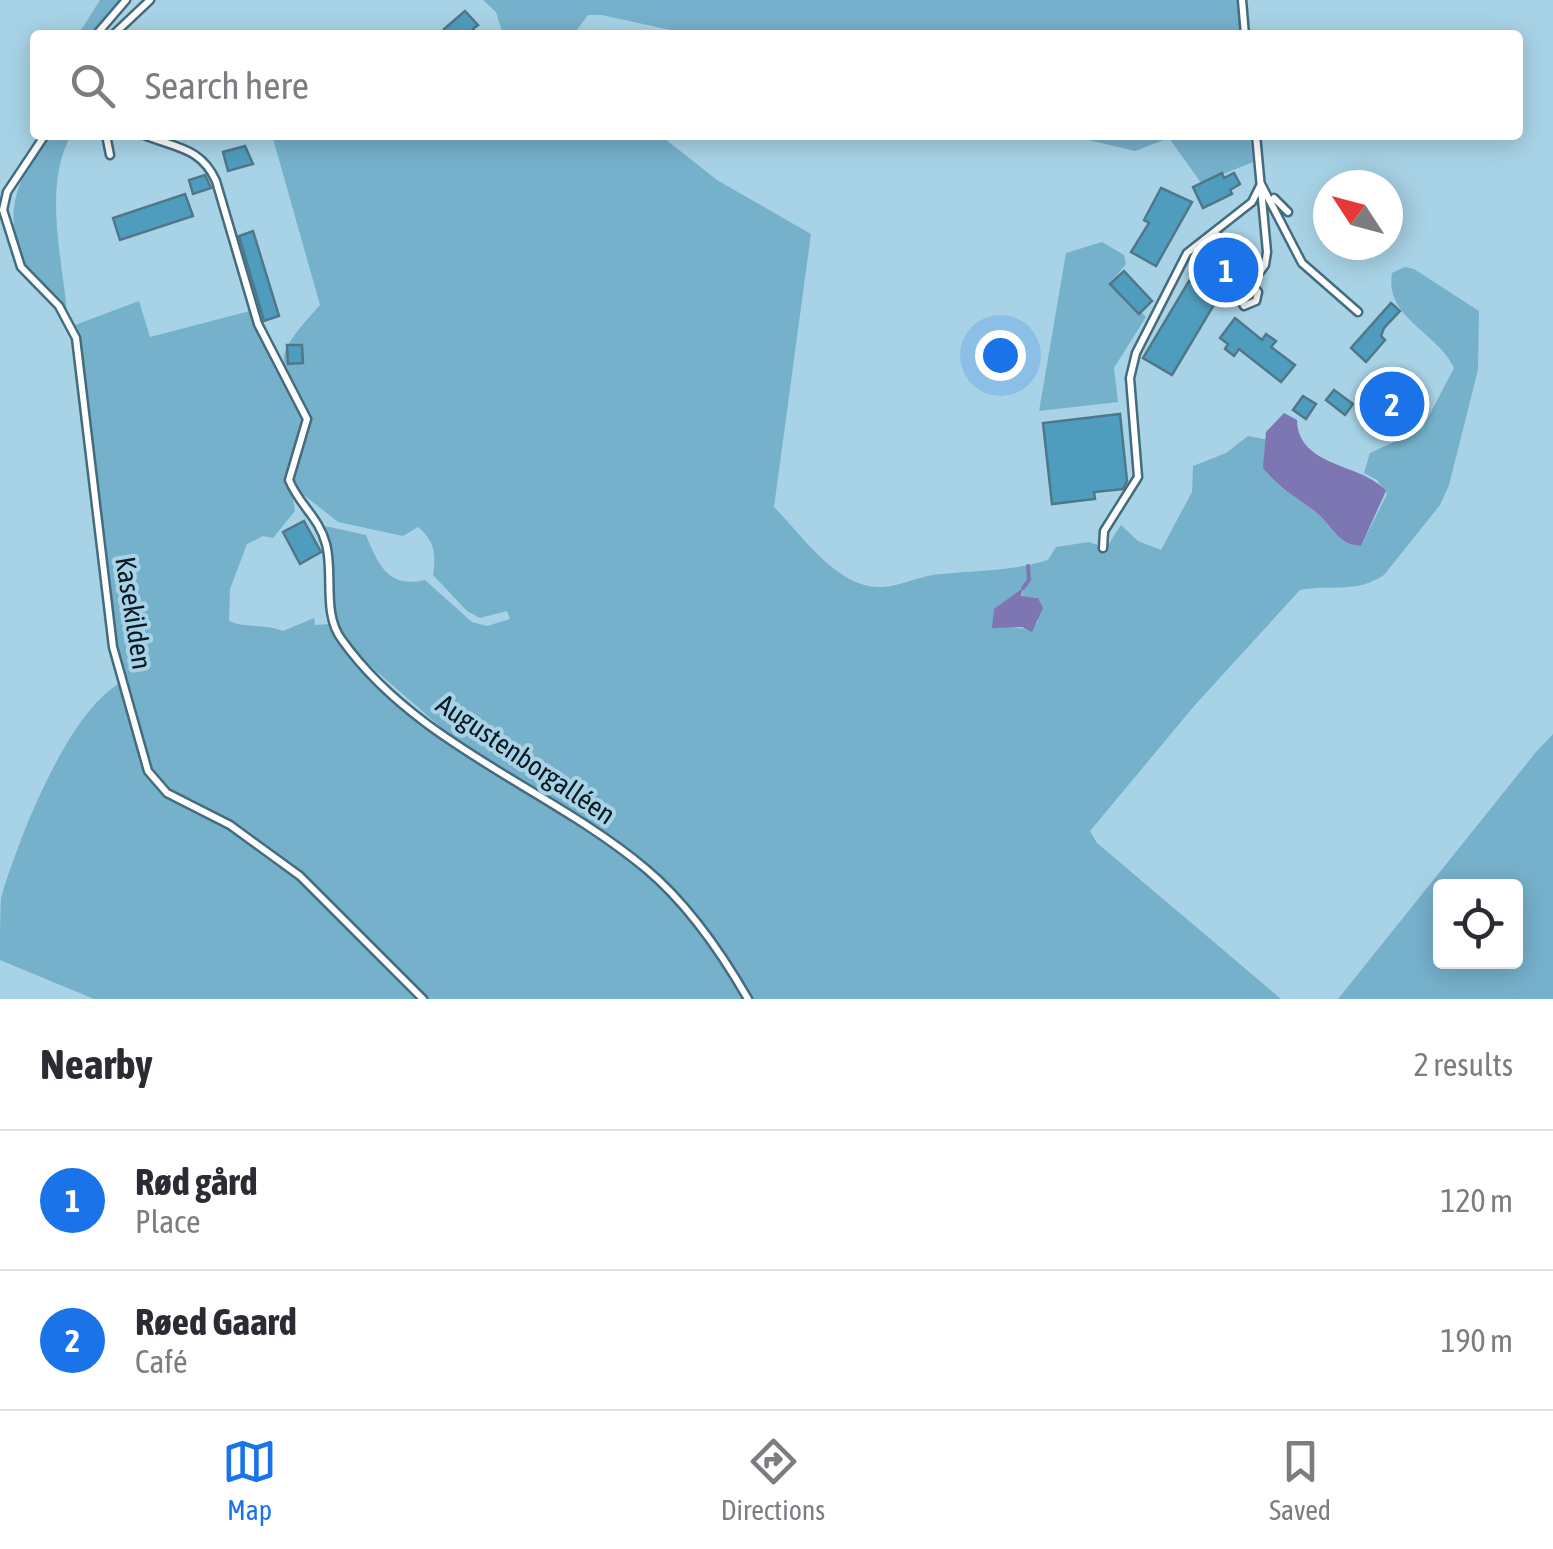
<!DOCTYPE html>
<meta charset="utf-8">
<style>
body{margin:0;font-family:"Asap Condensed",sans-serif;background:#f7f7f7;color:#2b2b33}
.controls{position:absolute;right:30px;bottom:30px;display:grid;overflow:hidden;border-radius:10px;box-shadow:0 5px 25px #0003}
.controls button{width:90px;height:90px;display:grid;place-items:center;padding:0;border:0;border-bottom:2px solid #e1e1e2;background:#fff;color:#2b2b33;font:50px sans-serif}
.compass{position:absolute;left:1313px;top:170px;width:90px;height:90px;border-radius:50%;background:#fff;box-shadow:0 5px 25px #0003;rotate:306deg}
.you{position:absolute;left:1000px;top:355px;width:35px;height:35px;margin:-25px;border:8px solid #fff;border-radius:50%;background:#1a73e8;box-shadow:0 0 0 15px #1a73e833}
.badge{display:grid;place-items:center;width:65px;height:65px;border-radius:50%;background:#1a73e8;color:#fff;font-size:32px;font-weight:700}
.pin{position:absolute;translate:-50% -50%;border:5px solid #fff;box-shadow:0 2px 10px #0006}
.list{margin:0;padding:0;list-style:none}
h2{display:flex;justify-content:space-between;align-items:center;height:130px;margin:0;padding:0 40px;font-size:42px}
h2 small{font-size:32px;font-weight:400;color:#7c7c81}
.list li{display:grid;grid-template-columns:65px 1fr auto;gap:30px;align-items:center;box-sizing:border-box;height:140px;padding:0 40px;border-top:2px solid #e1e1e2}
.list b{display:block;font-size:38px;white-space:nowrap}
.list p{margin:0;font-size:32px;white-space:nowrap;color:#7c7c81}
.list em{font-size:32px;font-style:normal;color:#7c7c81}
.icon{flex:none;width:55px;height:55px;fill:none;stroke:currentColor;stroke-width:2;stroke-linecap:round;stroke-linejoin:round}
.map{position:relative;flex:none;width:1553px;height:999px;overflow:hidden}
.search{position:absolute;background:#fff;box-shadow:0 5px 25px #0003;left:30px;right:30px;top:30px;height:110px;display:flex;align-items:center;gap:25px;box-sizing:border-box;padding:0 35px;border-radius:10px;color:#7c7c81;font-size:38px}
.sheet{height:410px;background:#fff}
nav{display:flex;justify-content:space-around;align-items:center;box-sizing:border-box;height:140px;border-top:2px solid #e1e1e2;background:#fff;font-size:28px;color:#7c7c81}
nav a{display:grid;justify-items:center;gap:5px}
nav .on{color:#1a73e8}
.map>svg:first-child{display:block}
.green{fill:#76b1cc;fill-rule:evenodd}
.water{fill:#7d76b2}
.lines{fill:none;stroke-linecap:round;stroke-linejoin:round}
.stream{stroke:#7d76b2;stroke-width:4}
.building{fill:#4f9dbe;stroke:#4f7789;stroke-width:2.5}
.service-casing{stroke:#456c7e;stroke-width:11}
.service{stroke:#fff;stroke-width:6}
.labels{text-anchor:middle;stroke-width:8;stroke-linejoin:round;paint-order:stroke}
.street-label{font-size:28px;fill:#0a1a22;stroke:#a8d3e7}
</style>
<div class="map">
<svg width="1553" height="999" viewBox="0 0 1553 999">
<rect width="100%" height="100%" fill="#a8d3e7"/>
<path class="green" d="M 100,0 L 121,0 L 92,35 L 78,35 Z
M 483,0 L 1238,0 L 1241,35 L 693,35 L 602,15 L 588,15 L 573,35 L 503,35 L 496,12 Z
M 48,135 L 71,135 C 43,185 62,258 67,312 C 56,297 40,286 29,272 C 0,217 15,182 48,135 Z
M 272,135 L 660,135 L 717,180 L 811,234 L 774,507 C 802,535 838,590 883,587 C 900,586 923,575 941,574 C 978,570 1013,571 1048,560 L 1056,547 L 1089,542 L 1106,548 L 1121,525 L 1138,541 L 1161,550 L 1192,492 L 1193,466 L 1226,453 L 1248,436 L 1269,440 L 1264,468 C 1280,491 1298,498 1318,514 C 1333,527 1338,545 1361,546 L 1387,494 L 1377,480 L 1364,473 L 1370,453 L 1422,429 L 1454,368 C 1439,333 1384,318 1392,273 L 1405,267 L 1414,269 L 1479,311 L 1478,370 L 1449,485 L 1440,505 L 1384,575 C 1356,594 1331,584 1300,590 L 1195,705 L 1090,831 L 1097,843 L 1281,999 L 751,999 L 676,894 L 651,868 L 597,828 L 459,743 L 353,651 L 337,628 L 325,526 L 366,535 C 378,564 388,589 425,580 L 472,622 L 487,626 L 510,619 L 507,611 L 480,618 L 467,611 L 433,575 C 436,555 435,541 418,527 L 403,536 L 338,522 L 295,488 L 293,473 L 310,423 C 293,353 256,375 320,305 ZM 1023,588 L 1022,597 L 1036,597 L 1038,622 L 1029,629 L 1005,627 L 995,609 Z
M 1067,135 L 1250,135 L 1253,162 L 1201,183 L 1169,138 L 1135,151 Z
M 1102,242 L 1124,255 L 1126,264 L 1111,282 L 1146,317 L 1114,368 L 1118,402 L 1039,411 L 1066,253 Z
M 139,301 L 150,337 L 250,311 L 303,413 L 303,428 L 288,470 L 295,511 L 273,538 L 263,536 L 247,544 L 230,589 L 229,621 C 248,629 264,623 283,631 L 314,618 L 315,625 L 330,624 L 339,641 L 368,674 L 456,747 L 643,869 L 686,914 L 745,999 L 94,999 L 0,960 C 0,941 0,917 1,898 C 18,840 69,707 124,681 L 116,653 L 84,369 L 75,325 Z
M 1553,734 L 1553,999 L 1338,999 L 1536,752 ZM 1440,886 L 1516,886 L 1516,962 L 1440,962 Z"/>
<path class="water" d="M 1284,413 L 1297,420 C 1298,468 1363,463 1386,491 L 1361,546 C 1338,545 1333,527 1318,514 C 1296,496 1284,493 1263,468 L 1266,432 Z
M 1023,588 L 1021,596 L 1038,598 L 1043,608 L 1032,632 L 1022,627 L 992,628 L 994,609 Z"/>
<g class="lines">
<path class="stream" d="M 1023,588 L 1029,580 L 1028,566"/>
</g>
<path class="building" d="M 465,11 L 478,25 L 473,29 L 478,35 L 450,35 L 444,29 Z
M 245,146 L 253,164 L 228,171 L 223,152 Z
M 1222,173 L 1224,178 L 1234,173 L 1240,184 L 1230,190 L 1232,194 L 1203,208 L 1193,187 Z
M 205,175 L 211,188 L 193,194 L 189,180 Z
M 1161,188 L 1192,202 L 1156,266 L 1131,252 L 1149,223 L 1144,220 Z
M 185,194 L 193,216 L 120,240 L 113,218 Z
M 253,231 L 279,316 L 264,321 L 239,236 Z
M 1124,271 L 1152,301 L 1139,314 L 1110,284 Z
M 1189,281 L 1218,298 L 1172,375 L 1143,358 Z
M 1391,303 L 1400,311 L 1384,328 L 1381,336 L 1385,340 L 1366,362 L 1351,348 Z
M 1235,318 L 1262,340 L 1266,334 L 1276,341 L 1271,347 L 1295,365 L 1281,382 L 1239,349 L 1234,356 L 1225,349 L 1228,344 L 1220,338 Z
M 287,345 L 302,345 L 303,363 L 288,364 Z
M 1334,390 L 1353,404 L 1345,415 L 1326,400 Z
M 1374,395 L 1393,411 L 1383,423 L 1363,407 Z
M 1303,396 L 1316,404 L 1306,419 L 1293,410 Z
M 1120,414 L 1127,481 L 1123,489 L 1094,492 L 1095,499 L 1052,504 L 1043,423 Z
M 304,521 L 321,552 L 300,564 L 283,532 Z"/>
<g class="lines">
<g class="service-casing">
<path id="service" d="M 1242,0 L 1245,35
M 96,35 L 126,0
M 113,35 L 150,0
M 45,135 L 7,192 L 3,210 L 21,267 L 59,306 L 76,338 L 113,647 L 148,771 L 167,793 L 230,825 L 300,876 L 423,999
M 106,135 L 110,155
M 144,135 C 175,148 201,147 216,181 L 258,324 L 307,419 L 289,480 C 299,505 319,517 326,544 C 334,574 322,614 342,640 C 417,745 549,788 645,868 C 687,903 721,952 748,999
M 1256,135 L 1267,252 L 1265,265 L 1256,277
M 1261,184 L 1302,263 L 1358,312
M 1274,198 L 1288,212
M 1215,233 L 1253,268 L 1253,286 L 1245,288 L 1239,296 L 1244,306 L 1256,301 L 1258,292 L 1253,286
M 1103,548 L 1104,531 L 1138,477 L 1130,378 L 1136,353 L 1187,253 L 1252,202 L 1261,184"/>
</g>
<use href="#service" class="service"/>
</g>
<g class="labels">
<g class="street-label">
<text transform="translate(134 613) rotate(81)" y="10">Kasekilden</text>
<text transform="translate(526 759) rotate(34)" y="10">Augustenborgalléen</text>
</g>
</g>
</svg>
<div class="controls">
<button><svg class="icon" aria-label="locate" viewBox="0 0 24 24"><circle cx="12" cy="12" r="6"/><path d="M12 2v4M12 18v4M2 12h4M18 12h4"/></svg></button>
</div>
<svg class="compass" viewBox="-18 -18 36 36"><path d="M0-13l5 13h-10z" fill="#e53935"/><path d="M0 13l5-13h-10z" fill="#7c7c81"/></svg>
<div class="you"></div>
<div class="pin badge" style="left:1226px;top:270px">1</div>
<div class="pin badge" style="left:1392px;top:404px">2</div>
<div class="search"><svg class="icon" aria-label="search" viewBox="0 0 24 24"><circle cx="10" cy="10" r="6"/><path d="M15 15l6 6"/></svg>Search here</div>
</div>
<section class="sheet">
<h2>Nearby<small>2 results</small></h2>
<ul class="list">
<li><span class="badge">1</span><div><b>Rød gård</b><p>Place</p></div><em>120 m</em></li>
<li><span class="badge">2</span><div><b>Røed Gaard</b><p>Café</p></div><em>190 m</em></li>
</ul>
</section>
<nav>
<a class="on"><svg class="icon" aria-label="map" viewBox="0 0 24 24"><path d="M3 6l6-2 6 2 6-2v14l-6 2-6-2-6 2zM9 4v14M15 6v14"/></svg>Map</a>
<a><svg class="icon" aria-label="directions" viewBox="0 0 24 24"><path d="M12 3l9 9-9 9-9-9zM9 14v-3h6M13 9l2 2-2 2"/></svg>Directions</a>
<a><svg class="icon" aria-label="saved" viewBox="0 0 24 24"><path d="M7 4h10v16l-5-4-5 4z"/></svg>Saved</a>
</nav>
